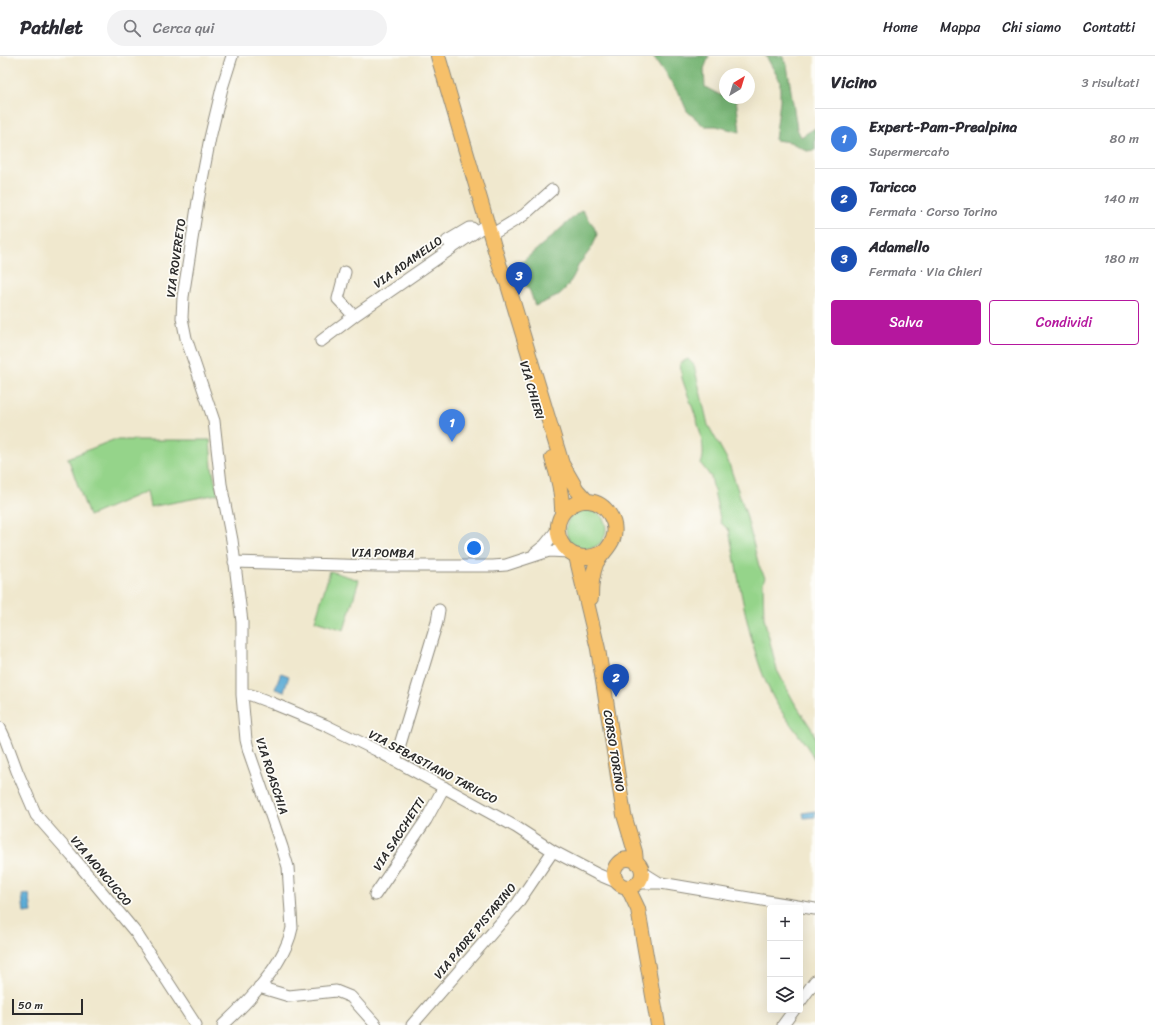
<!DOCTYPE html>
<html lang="it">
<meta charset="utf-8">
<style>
body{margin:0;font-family:Sriracha,sans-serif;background:#f2f2f3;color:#2b2b33}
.controls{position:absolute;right:12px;bottom:12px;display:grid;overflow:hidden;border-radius:4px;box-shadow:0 4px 16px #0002}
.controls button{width:36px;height:36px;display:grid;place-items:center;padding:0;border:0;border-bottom:1px solid #e1e1e2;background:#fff;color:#2b2b33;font:20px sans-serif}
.compass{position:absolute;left:719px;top:12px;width:36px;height:36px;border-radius:50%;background:#fff;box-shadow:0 4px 16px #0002;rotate:38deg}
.scale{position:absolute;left:12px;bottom:10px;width:71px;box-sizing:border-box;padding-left:4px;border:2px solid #2b2b2b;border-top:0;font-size:11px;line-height:14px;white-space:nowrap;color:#2b2b2b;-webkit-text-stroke:3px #fdfcf7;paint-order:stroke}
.you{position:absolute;left:474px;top:492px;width:14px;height:14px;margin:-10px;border:3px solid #fff;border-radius:50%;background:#1a73e8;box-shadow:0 0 0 6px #1a73e833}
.badge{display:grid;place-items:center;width:26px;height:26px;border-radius:50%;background:#b5179e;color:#fff;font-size:13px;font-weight:700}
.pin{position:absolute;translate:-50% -33px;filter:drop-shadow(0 1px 2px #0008)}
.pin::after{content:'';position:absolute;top:21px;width:14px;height:12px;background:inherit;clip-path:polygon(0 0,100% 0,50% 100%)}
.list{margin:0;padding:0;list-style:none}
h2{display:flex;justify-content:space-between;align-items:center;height:52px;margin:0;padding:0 16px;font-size:17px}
h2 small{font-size:13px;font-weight:400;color:#7c7c81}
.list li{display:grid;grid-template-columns:26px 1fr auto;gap:12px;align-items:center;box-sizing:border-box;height:60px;padding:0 16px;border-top:1px solid #e1e1e2}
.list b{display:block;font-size:15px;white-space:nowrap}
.list p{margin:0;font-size:13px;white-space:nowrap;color:#7c7c81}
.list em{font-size:13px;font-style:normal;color:#7c7c81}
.actions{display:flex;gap:8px;padding:12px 16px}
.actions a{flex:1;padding:9px 0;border:1px solid #b5179e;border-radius:4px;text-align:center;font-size:14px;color:#b5179e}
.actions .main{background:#b5179e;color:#fff}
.icon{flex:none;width:22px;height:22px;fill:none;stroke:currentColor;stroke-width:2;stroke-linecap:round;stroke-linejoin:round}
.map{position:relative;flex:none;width:815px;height:969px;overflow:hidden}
header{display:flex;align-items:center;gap:24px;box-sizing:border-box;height:56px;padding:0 20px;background:#fff;border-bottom:1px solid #e1e1e2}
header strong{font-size:19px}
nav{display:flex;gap:22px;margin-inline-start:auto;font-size:14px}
.search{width:280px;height:36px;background:#f2f2f3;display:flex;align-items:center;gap:10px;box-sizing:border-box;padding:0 14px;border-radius:22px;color:#7c7c81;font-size:15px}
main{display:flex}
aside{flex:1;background:#fff}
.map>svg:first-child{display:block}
.green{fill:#95d48a;stroke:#60805a}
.forest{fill:#78b676;stroke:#527050}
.water{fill:#5babd5;stroke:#436b80}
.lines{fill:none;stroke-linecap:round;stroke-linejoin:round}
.minor-casing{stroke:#8e8a7c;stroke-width:13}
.major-casing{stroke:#8e8a7c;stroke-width:16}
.minor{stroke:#fff;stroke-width:11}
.major{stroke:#f6c06b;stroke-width:14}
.labels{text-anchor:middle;stroke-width:3.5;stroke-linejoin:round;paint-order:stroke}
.street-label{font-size:12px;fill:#2b2b2b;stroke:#fdfcf7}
</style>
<header>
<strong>Pathlet</strong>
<div class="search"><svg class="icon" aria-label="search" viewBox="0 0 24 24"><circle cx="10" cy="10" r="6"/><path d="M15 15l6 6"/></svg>Cerca qui</div>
<nav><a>Home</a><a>Mappa</a><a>Chi siamo</a><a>Contatti</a></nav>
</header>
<main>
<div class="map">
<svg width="815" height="969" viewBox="0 0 815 969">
<rect width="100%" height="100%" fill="#fdfcf7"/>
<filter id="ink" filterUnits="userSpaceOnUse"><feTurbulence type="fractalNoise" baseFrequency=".025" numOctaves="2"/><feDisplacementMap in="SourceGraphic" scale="8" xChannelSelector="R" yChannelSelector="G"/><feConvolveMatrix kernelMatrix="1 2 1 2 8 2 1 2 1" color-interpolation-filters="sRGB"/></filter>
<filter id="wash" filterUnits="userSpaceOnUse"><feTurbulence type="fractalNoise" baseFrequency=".012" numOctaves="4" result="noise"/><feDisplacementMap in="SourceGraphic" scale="16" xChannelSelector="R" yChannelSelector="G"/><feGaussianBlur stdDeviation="0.9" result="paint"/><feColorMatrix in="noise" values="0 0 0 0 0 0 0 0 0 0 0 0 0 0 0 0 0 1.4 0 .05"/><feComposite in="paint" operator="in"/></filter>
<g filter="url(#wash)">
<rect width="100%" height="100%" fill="#f0e8ce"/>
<path class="green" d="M 688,303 L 694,309 L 708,369 L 728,405 L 746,458 L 759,510 L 765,521 L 763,527 L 764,562 L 777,614 L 794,646 L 813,675 L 815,682 L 815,704 C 804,683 787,666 775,645 C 749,598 740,527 729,474 L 721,467 L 711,421 L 701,408 C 710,389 688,342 682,322 C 681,317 681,312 680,307 Z
M 113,384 L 210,384 L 212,412 L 218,438 L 150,451 L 147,435 L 89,460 L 68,402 Z
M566 473a20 20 0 1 1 40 0a20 20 0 1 1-40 0Z
M 330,515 L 359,524 L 344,574 L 315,565 Z"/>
<path class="forest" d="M 653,0 L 709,0 L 704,13 L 705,31 L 720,39 L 725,40 L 725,42 L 736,42 L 740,76 L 716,70 L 704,70 L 687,55 L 681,41 Z
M 766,0 L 782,0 L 787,9 L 797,73 L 801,81 L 815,72 L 815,94 L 807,95 L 790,86 L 775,84 L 780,45 L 780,25 Z
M 582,154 L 593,169 L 597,178 C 593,193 589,195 580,207 C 577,211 576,216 573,221 C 562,241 555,241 535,250 L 530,235 L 513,214 Z"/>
<path class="water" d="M 281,617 L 289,620 L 284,636 L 275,633 Z
M 815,755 L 815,761 L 804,762 L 803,757 Z
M 29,838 L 32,856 L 24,857 L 22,839 Z"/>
</g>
<g filter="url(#ink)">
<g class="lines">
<g class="minor-casing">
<path id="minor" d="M 491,179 L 524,159 L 552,134
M 447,185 L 469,172 L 472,172
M 345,216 L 338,243 L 354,260 L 487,168
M 321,285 L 354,260
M 535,497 L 545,489 L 557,474
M 234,506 L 377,510 L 493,510 L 506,509 L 549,495 L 569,496
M 242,639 L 251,639 L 272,647 L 325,669 L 376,694 L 516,771 L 553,795 L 597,818 L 616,826
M 0,672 L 6,685 L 17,715 L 36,759 L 72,800 L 136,877 L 196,969
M 395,705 L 437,566 L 439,554
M 642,816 L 658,826
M 638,827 L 661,827 L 815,853
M 375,839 L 426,764 L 444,731
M 259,931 L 289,940 L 336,935 L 351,941 L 376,969
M 800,946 L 815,925
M 223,969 C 249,945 285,908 292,872 L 288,811 L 282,791 L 249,696 L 246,684 L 242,639 L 242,566 L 232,484 L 221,428 L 214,365 L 186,282 L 182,262 L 183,241 L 198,145 L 210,82 L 222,32 L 232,0
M 412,969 L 517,848 L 553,795
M 783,969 L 794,954"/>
</g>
<g class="major-casing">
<path id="major" d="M 438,0 L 500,211 L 507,226 L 562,408 L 577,434 L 587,445
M 552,402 C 558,420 563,438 562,458
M 576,500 L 598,593 L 624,759 L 635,796 L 636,806
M 591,542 C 591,530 592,519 596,508 C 600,499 609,493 613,483 C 619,466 606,447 589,445 C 584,444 578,446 574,448 C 540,465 564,517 603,496
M614 817a14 14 0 1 1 28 0a14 14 0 1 1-28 0Z
M 628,832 L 638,853 L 658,969"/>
</g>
<use href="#minor" class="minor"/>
<use href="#major" class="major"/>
</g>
</g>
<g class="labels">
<g class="street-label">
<text transform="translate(176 202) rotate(-82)" y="4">VIA ROVERETO</text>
<text transform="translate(408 206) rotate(-35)" y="4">VIA ADAMELLO</text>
<text transform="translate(532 334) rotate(74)" y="4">VIA CHIERI</text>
<text transform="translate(383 497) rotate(1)" y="4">VIA POMBA</text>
<text transform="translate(614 695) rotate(81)" y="4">CORSO TORINO</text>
<text transform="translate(433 711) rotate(28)" y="4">VIA SEBASTIANO TARICCO</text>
<text transform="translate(272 720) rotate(72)" y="4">VIA ROASCHIA</text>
<text transform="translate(399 778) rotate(-57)" y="4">VIA SACCHETTI</text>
<text transform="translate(101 815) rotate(50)" y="4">VIA MONCUCCO</text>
<text transform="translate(475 875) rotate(-50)" y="4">VIA PADRE PISTARINO</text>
</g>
</g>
</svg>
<div class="controls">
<button>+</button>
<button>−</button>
<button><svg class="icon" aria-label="layers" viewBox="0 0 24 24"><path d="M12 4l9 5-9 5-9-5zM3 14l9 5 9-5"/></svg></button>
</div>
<svg class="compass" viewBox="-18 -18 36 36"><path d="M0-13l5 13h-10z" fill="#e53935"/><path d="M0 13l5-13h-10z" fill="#7c7c81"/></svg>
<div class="scale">50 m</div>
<div class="you"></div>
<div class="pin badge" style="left:452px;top:386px;background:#3f7fe0">1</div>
<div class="pin badge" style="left:616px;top:641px;background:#1a4fb4">2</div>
<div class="pin badge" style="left:519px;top:239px;background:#1a4fb4">3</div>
</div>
<aside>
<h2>Vicino<small>3 risultati</small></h2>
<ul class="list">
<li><span class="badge" style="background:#3f7fe0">1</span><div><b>Expert-Pam-Prealpina</b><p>Supermercato</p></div><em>80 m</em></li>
<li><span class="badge" style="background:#1a4fb4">2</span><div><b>Taricco</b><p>Fermata · Corso Torino</p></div><em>140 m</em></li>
<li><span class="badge" style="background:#1a4fb4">3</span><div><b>Adamello</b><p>Fermata · Via Chieri</p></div><em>180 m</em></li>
</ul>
<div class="actions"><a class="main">Salva</a><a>Condividi</a></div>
</aside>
</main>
